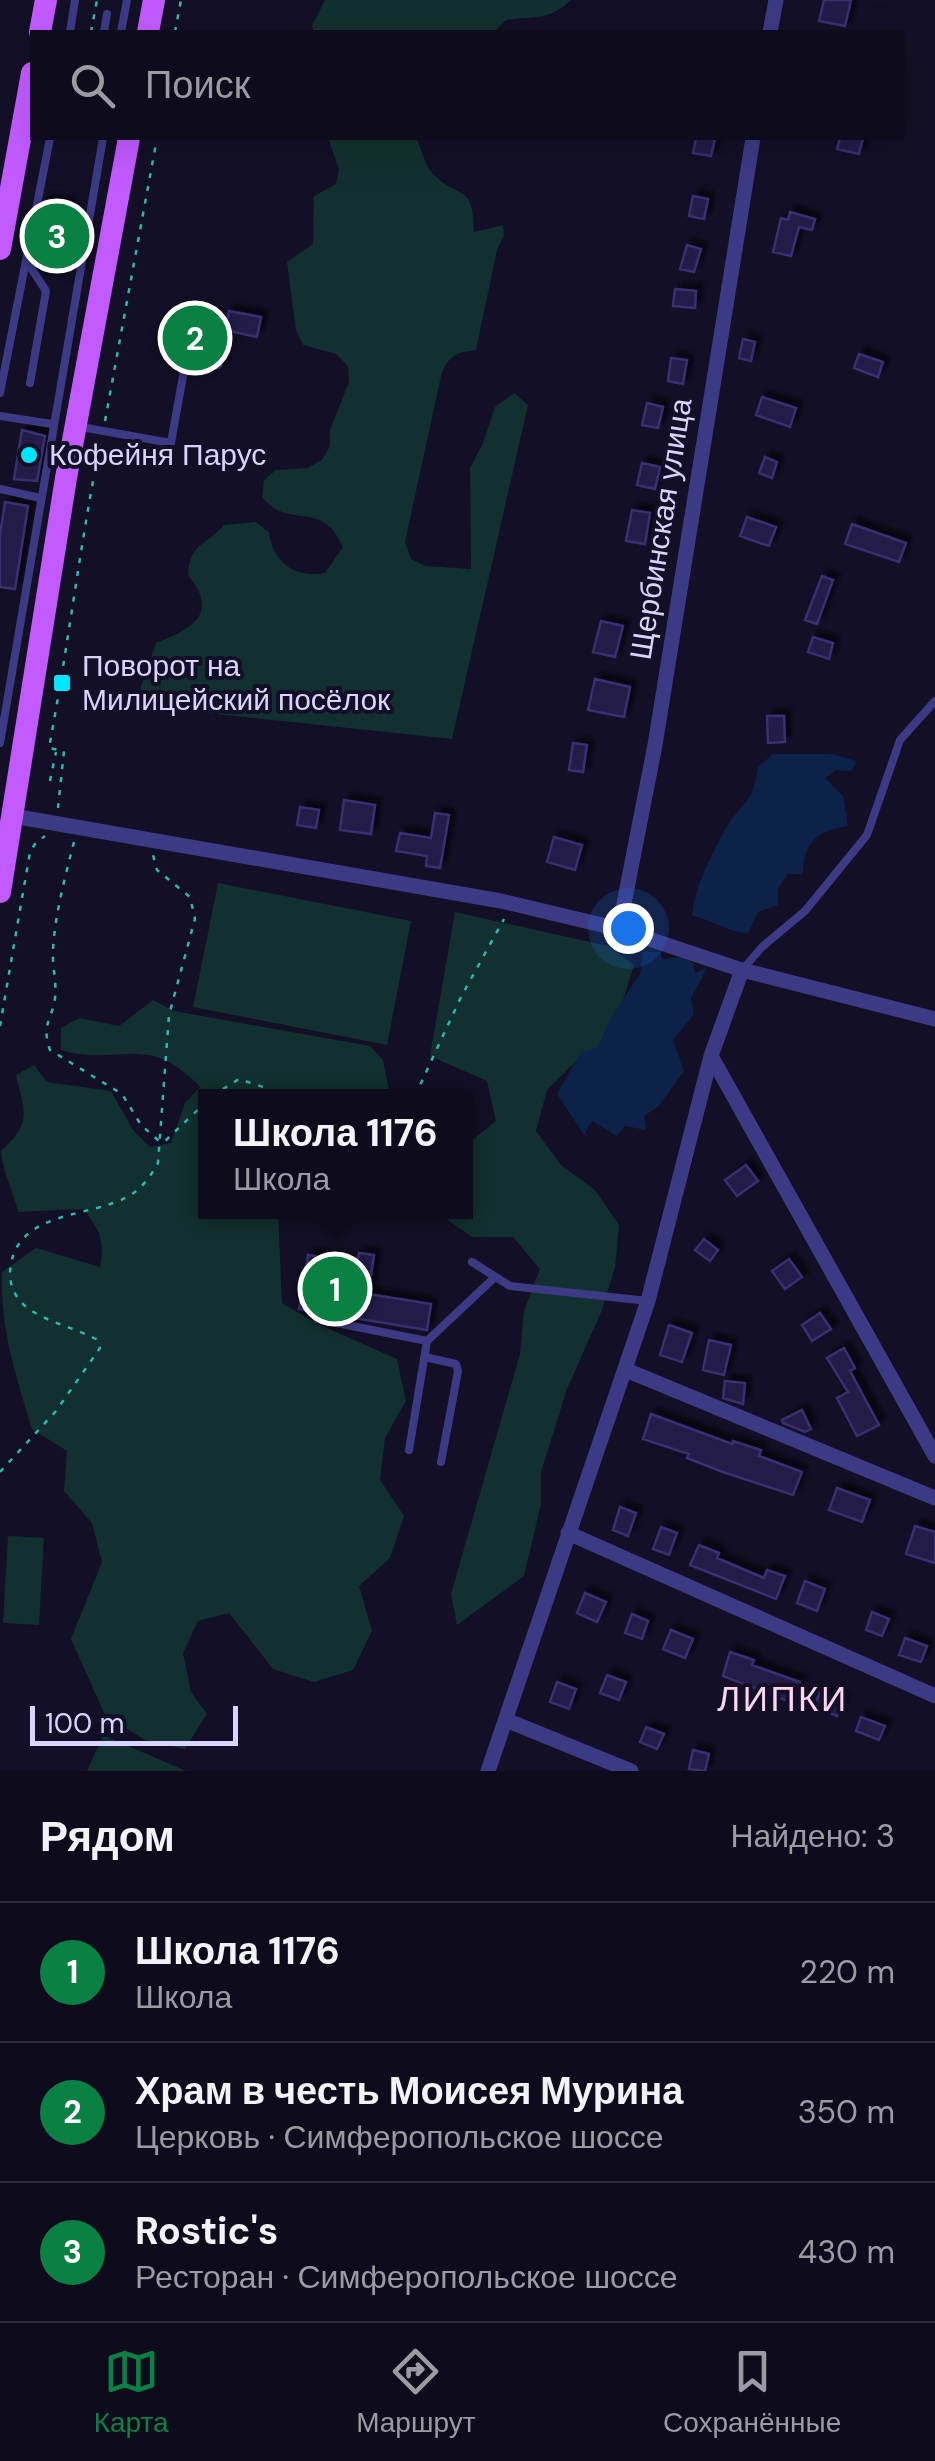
<!DOCTYPE html>
<html lang="ru">
<meta charset="utf-8">
<style>
body{margin:0;font-family:"DM Sans",sans-serif;background:#171425;color:#f1f3f6}
.scale{position:absolute;left:30px;bottom:25px;width:208px;box-sizing:border-box;padding-left:10px;border:5px solid #d9d4ff;border-top:0;font-size:28px;line-height:35px;white-space:nowrap;color:#d9d4ff;-webkit-text-stroke:8px #130f26;paint-order:stroke}
.you{position:absolute;left:628px;top:928px;width:35px;height:35px;margin:-25px;border:8px solid #fff;border-radius:50%;background:#1a73e8;box-shadow:0 0 0 15px #1a73e833}
.badge{display:grid;place-items:center;width:65px;height:65px;border-radius:50%;background:#0b8043;color:#fff;font-size:32px;font-weight:700}
.pin{position:absolute;translate:-50% -50%;border:5px solid #fff;box-shadow:0 2px 10px #0006}
.popup{position:absolute;left:198px;top:1089px;width:275px;height:130px;box-sizing:border-box;display:grid;place-content:center;border-radius:0px;background:#0e0b1c;filter:drop-shadow(0 2px 8px #0005);font-size:32px;white-space:nowrap;color:#9b9ba3}
.popup b{font-size:38px;color:#f1f3f6}
.popup::after{content:'';position:absolute;left:50%;top:100%;margin-left:-20px;border:20px solid transparent;border-top-color:#0e0b1c}
.list{margin:0;padding:0;list-style:none}
h2{display:flex;justify-content:space-between;align-items:center;height:130px;margin:0;padding:0 40px;font-size:42px}
h2 small{font-size:32px;font-weight:400;color:#9b9ba3}
.list li{display:grid;grid-template-columns:65px 1fr auto;gap:30px;align-items:center;box-sizing:border-box;height:140px;padding:0 40px;border-top:2px solid #2e2b3b}
.list b{display:block;font-size:38px;white-space:nowrap}
.list p{margin:0;font-size:32px;white-space:nowrap;color:#9b9ba3}
.list em{font-size:32px;font-style:normal;color:#9b9ba3}
.icon{flex:none;width:55px;height:55px;fill:none;stroke:currentColor;stroke-width:2;stroke-linecap:round;stroke-linejoin:round}
.map{position:relative;flex:none;width:935px;height:1771px;overflow:hidden}
.search{position:absolute;background:#0e0b1c;box-shadow:0 10px 40px #0002;left:30px;right:30px;top:30px;height:110px;display:flex;align-items:center;gap:25px;box-sizing:border-box;padding:0 35px;border-radius:0px;color:#9b9ba3;font-size:38px}
.sheet{height:550px;background:#0e0b1c}
nav{display:flex;justify-content:space-around;align-items:center;box-sizing:border-box;height:140px;border-top:2px solid #2e2b3b;background:#0e0b1c;font-size:28px;color:#9b9ba3}
nav a{display:grid;justify-items:center;gap:5px}
nav .on{color:#0b8043}
.map>svg:first-child{display:block}
.green{fill:#12302f}
.water{fill:#0c2248}
.building{fill:#241b47;stroke:#3b2d73;stroke-width:2.5;filter:url(#shadow)}
.lines{fill:none;stroke-linecap:round;stroke-linejoin:round}
.path{stroke:#2fb8b0;stroke-width:2.5;stroke-dasharray:5 8;stroke-linecap:butt}
.service{stroke:#3d3a85;stroke-width:8}
.minor{stroke:#3d3a85;stroke-width:15}
.primary{stroke:#c25bff;stroke-width:22}
.poi-dot{fill:#00e5ff;stroke:#130f26;stroke-width:4}
.labels{text-anchor:middle;stroke-width:8;stroke-linejoin:round;paint-order:stroke}
.poi-label{font-size:30px;fill:#d9d4ff;stroke:#130f26;text-anchor:start}
.street-label{font-size:30px;fill:#d9d4ff;stroke:#130f26}
.quarter-label{font-size:35px;letter-spacing:2.5px;fill:#ffd6f0;stroke:#130f26}
</style>
<div class="map">
<svg width="935" height="1771" viewBox="0 0 935 1771">
<defs>
<filter id="shadow"><feDropShadow dx="6" dy="-6" stdDeviation="2.5" flood-color="#0009"/></filter>
</defs>
<rect width="100%" height="100%" fill="#130f26"/>
<path class="green" d="M 325,0 L 571,0 C 550,21 533,16 506,20 L 494,32 L 314,32 L 312,26 Z
M 328,138 L 416,138 C 422,149 424,164 432,173 C 460,202 473,180 474,232 L 503,225 L 504,235 L 497,250 L 476,350 C 456,352 447,357 441,376 L 405,542 L 411,559 L 426,566 L 471,569 L 470,468 L 483,443 L 495,407 L 514,393 L 528,405 L 452,739 L 140,706 L 140,690 L 156,643 C 192,629 220,614 188,575 C 190,542 206,546 224,525 L 256,522 L 269,532 C 272,562 296,579 325,573 L 343,547 C 321,497 291,532 262,497 L 264,480 L 276,470 L 307,468 L 322,460 L 330,446 L 330,430 L 349,382 L 348,366 L 336,354 L 303,345 L 296,330 L 287,262 L 313,244 L 314,196 L 336,184 L 339,169 Z
M 218,883 L 411,921 L 387,1045 L 193,1007 Z
M 455,912 L 608,946 L 634,965 L 617,1020 L 599,1058 L 575,1062 L 547,1090 L 536,1131 L 561,1165 L 595,1190 L 619,1225 L 615,1267 L 602,1310 L 567,1389 L 541,1472 L 541,1504 L 524,1576 L 457,1625 L 451,1594 L 520,1354 L 524,1311 L 540,1269 L 513,1237 L 472,1237 L 436,1212 L 465,1212 L 465,1146 L 496,1121 L 487,1081 L 430,1056 Z
M 153,1000 L 174,1011 L 370,1046 L 383,1060 L 390,1096 L 205,1096 L 205,1212 L 278,1212 L 282,1303 L 318,1324 L 397,1359 L 406,1401 L 385,1438 L 380,1480 L 404,1516 L 390,1558 L 359,1586 L 372,1631 L 353,1670 L 314,1682 L 273,1669 L 229,1613 L 198,1621 L 183,1653 L 191,1692 L 207,1714 L 185,1749 L 145,1740 L 105,1715 L 71,1639 L 102,1562 L 92,1523 L 64,1491 L 67,1451 L 32,1429 C 16,1376 0,1329 2,1272 L 36,1248 L 100,1267 C 105,1241 100,1229 83,1209 L 18,1212 C 13,1190 3,1173 1,1151 C 32,1123 25,1112 16,1075 L 34,1065 L 47,1082 L 111,1091 L 133,1130 L 150,1147 L 171,1143 L 185,1103 L 200,1087 C 145,1030 122,1068 61,1050 L 61,1028 L 79,1018 L 119,1026 Z
M 8,1536 L 44,1538 L 39,1625 L 3,1623 Z
M 103,1735 L 186,1771 L 87,1771 Z"/>
<path class="water" d="M 773,754 L 831,754 L 857,761 L 851,771 L 836,770 L 825,778 L 843,796 L 848,826 C 818,830 803,842 803,874 L 788,874 L 778,888 L 778,905 L 758,912 L 748,933 C 727,933 713,919 692,916 C 695,885 711,856 726,828 C 744,798 752,807 758,767 Z
M 643,952 L 661,952 L 662,959 L 683,957 L 693,963 L 695,973 L 707,968 L 691,998 L 694,1014 L 673,1040 L 684,1071 L 659,1106 L 644,1116 L 646,1130 L 625,1126 L 617,1136 L 592,1121 L 584,1135 L 557,1094 L 580,1053 L 598,1047 L 611,1017 L 640,974 Z"/>
<path class="building" d="M 824,0 L 851,0 L 845,26 L 819,21 Z
M 696,138 L 715,139 L 711,156 L 693,153 Z
M 840,138 L 863,138 L 859,154 L 837,149 Z
M 693,196 L 708,199 L 704,219 L 689,216 Z
M 45,201 L 69,205 L 60,262 L 35,258 Z
M 790,212 L 815,219 L 812,230 L 799,227 L 791,256 L 773,252 L 781,218 L 788,220 Z
M 687,245 L 701,249 L 694,272 L 680,269 Z
M 675,289 L 696,291 L 695,308 L 673,306 Z
M 229,311 L 261,317 L 257,337 L 225,330 Z
M 183,329 L 209,332 L 207,347 L 181,344 Z
M 743,339 L 755,342 L 751,361 L 739,358 Z
M 859,354 L 883,362 L 878,377 L 854,368 Z
M 671,358 L 687,360 L 683,384 L 668,381 Z
M 762,397 L 796,408 L 790,427 L 756,415 Z
M 647,403 L 663,407 L 658,428 L 642,425 Z
M 22,430 L 45,436 L 37,481 L 14,479 Z
M 765,457 L 777,462 L 772,478 L 759,473 Z
M 642,463 L 660,467 L 655,489 L 637,485 Z
M 5,502 L 28,506 L 15,589 L 0,587 L 0,535 Z
M 632,510 L 650,513 L 645,544 L 626,541 Z
M 747,517 L 776,527 L 769,546 L 740,536 Z
M 852,524 L 906,543 L 899,562 L 845,544 Z
M 822,576 L 833,580 L 817,624 L 805,620 Z
M 601,621 L 623,626 L 615,657 L 593,652 Z
M 813,637 L 833,643 L 829,659 L 808,652 Z
M 595,679 L 630,687 L 624,717 L 588,710 Z
M 767,716 L 784,716 L 785,742 L 768,743 Z
M 573,743 L 587,745 L 583,772 L 569,770 Z
M 344,800 L 375,805 L 371,834 L 340,830 Z
M 300,807 L 319,810 L 316,828 L 297,825 Z
M 435,813 L 449,815 L 440,868 L 426,866 L 427,856 L 396,851 L 400,833 L 431,838 Z
M 554,837 L 582,845 L 575,870 L 547,862 Z
M 746,1165 L 758,1181 L 737,1196 L 725,1180 Z
M 704,1239 L 718,1250 L 710,1261 L 695,1250 Z
M 359,1253 L 374,1255 L 368,1294 L 431,1304 L 427,1330 L 299,1309 L 308,1255 L 335,1260 L 332,1280 L 353,1283 Z
M 789,1259 L 802,1277 L 785,1289 L 772,1271 Z
M 820,1313 L 831,1329 L 812,1341 L 802,1325 Z
M 669,1325 L 692,1333 L 682,1362 L 660,1355 Z
M 709,1340 L 731,1345 L 724,1375 L 703,1370 Z
M 844,1348 L 855,1368 L 850,1371 L 879,1425 L 857,1436 L 837,1398 L 848,1392 L 827,1358 Z
M 725,1381 L 745,1383 L 743,1404 L 723,1398 Z
M 802,1410 L 811,1429 L 805,1432 L 783,1423 L 782,1420 Z
M 651,1414 L 732,1444 L 733,1441 L 761,1450 L 759,1456 L 802,1472 L 793,1495 L 723,1472 L 687,1458 L 689,1454 L 643,1439 Z
M 837,1488 L 870,1500 L 862,1522 L 829,1510 Z
M 620,1507 L 636,1513 L 628,1536 L 613,1530 Z
M 915,1526 L 935,1532 L 935,1563 L 906,1554 Z
M 661,1527 L 677,1533 L 669,1555 L 653,1549 Z
M 699,1545 L 719,1553 L 717,1558 L 764,1578 L 767,1570 L 785,1576 L 776,1599 L 690,1565 Z
M 805,1581 L 825,1589 L 817,1611 L 797,1603 Z
M 585,1593 L 606,1602 L 597,1622 L 577,1613 Z
M 872,1612 L 889,1619 L 882,1636 L 866,1630 Z
M 632,1614 L 648,1621 L 642,1639 L 625,1633 Z
M 671,1630 L 693,1639 L 685,1658 L 663,1649 Z
M 905,1638 L 927,1646 L 921,1662 L 899,1655 Z
M 730,1652 L 754,1660 L 752,1665 L 800,1682 L 793,1703 L 723,1676 Z
M 607,1675 L 626,1682 L 619,1700 L 600,1693 Z
M 557,1682 L 576,1689 L 569,1709 L 550,1702 Z
M 820,1692 L 843,1701 L 837,1716 L 814,1706 Z
M 861,1717 L 885,1726 L 879,1740 L 856,1731 Z
M 646,1727 L 664,1734 L 657,1749 L 640,1742 Z
M 693,1750 L 709,1754 L 705,1771 L 689,1769 Z"/>
<g class="lines">
<path class="path" d="M 91,32 L 97,0
M 175,32 L 181,0
M 105,421 L 157,138
M 50,781 L 56,752
M 58,808 L 64,751 L 49,748 C 68,647 80,545 100,444
M 74,842 C 65,877 55,914 53,950 C 52,966 57,982 55,998 C 52,1020 41,1024 50,1050 L 122,1094 L 141,1125 L 159,1141 L 164,1142 L 205,1103
M 0,1026 L 30,852 L 35,844 L 45,836
M 212,1096 L 239,1079 L 263,1087 L 272,1096
M 415,1096 L 461,997 L 504,919
M 0,1472 L 56,1411 L 100,1348 L 96,1339 C 73,1327 45,1322 25,1306 C 12,1294 8,1280 11,1264 C 20,1211 91,1217 127,1197 C 142,1189 150,1177 158,1163 L 169,1015 L 195,919 L 190,897 L 157,870 L 153,855"/>
<path class="service" d="M 70,32 L 75,0
M 104,32 L 107,14
M 121,32 L 127,0
M 26,260 L 46,291 L 30,383
M 0,393 L 50,138
M 0,416 L 52,424
M 81,427 L 171,443 L 186,359 L 218,365 L 223,337
M 0,489 L 40,498
M 0,743 L 103,138
M 742,970 L 762,947 L 805,911 L 867,835 L 900,740 L 935,701
M 472,1262 L 510,1286 L 648,1301
M 317,1319 L 427,1341
M 425,1357 L 456,1364 L 458,1371 L 441,1462
M 409,1450 L 427,1341 L 495,1277"/>
<path class="minor" d="M 770,32 L 776,0
M 13,816 L 501,901 L 619,929 L 742,970 L 935,1019
M 619,929 L 655,745 L 753,138
M 711,1056 L 935,1456
M 626,1370 L 935,1498
M 568,1533 L 935,1696
M 506,1720 L 631,1771
M 488,1771 L 648,1301 L 711,1056 L 742,970"/>
<path class="primary" d="M 40,32 L 46,0
M 148,32 L 154,0
M 0,249 L 32,73
M 0,892 L 66,478 L 129,138"/>
</g>
<g class="poi-dot">
<circle cx="29" cy="455" r="10"/>
<rect x="52" y="673" width="20" height="20" rx="5"/>
</g>
<g class="labels">
<g class="poi-label">
<text x="49" y="465">Кофейня Парус</text>
<text x="82" y="676">Поворот на<tspan x="82" dy="34">Милицейский посёлок</tspan></text>
</g>
<g class="street-label">
<text transform="translate(661 529) rotate(-81)" y="10">Щербинская улица</text>
</g>
<g class="quarter-label">
<text x="783" y="1711">ЛИПКИ</text>
</g>
</g>
</svg>
<div class="scale">100 m</div>
<div class="you"></div>
<div class="pin badge" style="left:335px;top:1289px">1</div>
<div class="popup"><b>Школа 1176</b>Школа</div>
<div class="pin badge" style="left:195px;top:338px">2</div>
<div class="pin badge" style="left:57px;top:236px">3</div>
<div class="search"><svg class="icon" aria-label="search" viewBox="0 0 24 24"><circle cx="10" cy="10" r="6"/><path d="M15 15l6 6"/></svg>Поиск</div>
</div>
<section class="sheet">
<h2>Рядом<small>Найдено: 3</small></h2>
<ul class="list">
<li><span class="badge">1</span><div><b>Школа 1176</b><p>Школа</p></div><em>220 m</em></li>
<li><span class="badge">2</span><div><b>Храм в честь Моисея Мурина</b><p>Церковь · Симферопольское шоссе</p></div><em>350 m</em></li>
<li><span class="badge">3</span><div><b>Rostic's</b><p>Ресторан · Симферопольское шоссе</p></div><em>430 m</em></li>
</ul>
</section>
<nav>
<a class="on"><svg class="icon" aria-label="map" viewBox="0 0 24 24"><path d="M3 6l6-2 6 2 6-2v14l-6 2-6-2-6 2zM9 4v14M15 6v14"/></svg>Карта</a>
<a><svg class="icon" aria-label="directions" viewBox="0 0 24 24"><path d="M12 3l9 9-9 9-9-9zM9 14v-3h6M13 9l2 2-2 2"/></svg>Маршрут</a>
<a><svg class="icon" aria-label="saved" viewBox="0 0 24 24"><path d="M7 4h10v16l-5-4-5 4z"/></svg>Сохранённые</a>
</nav>
